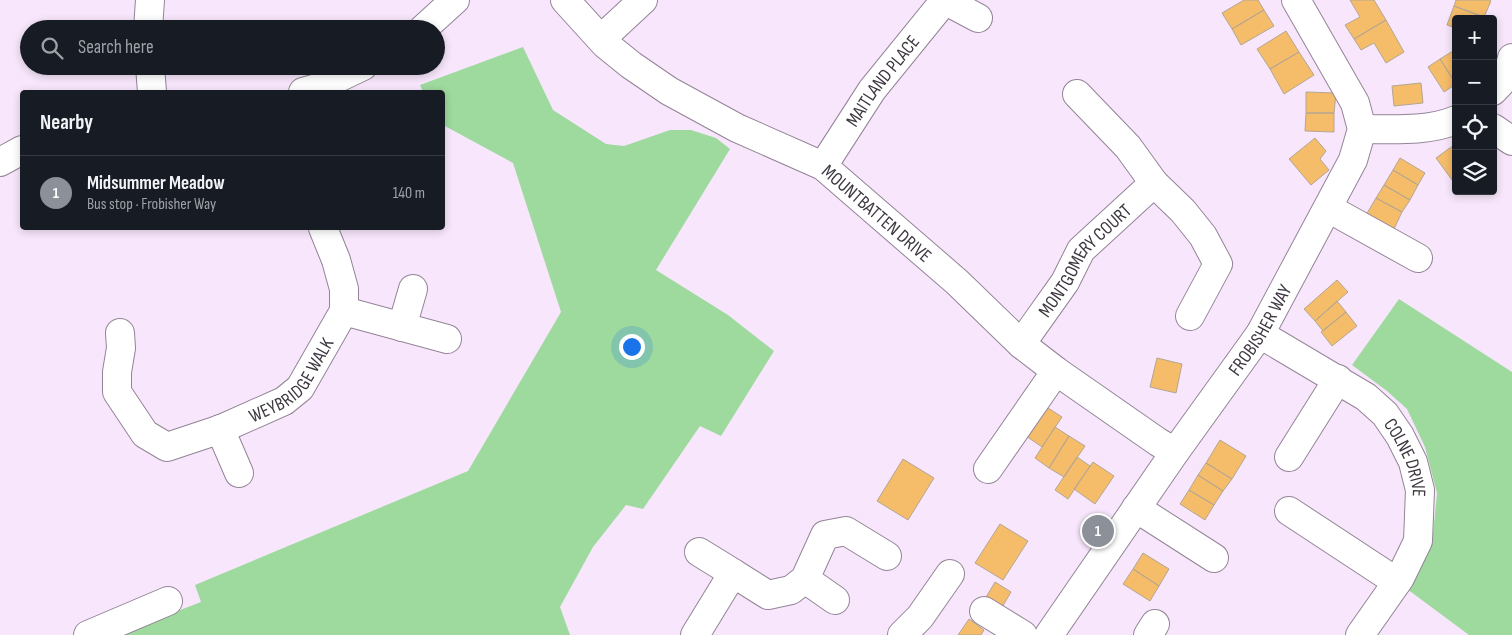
<!DOCTYPE html>
<meta charset="utf-8">
<style>
body{margin:0;font-family:"Sofia Sans Condensed",sans-serif;background:#20242c;color:#f1f3f6}
.controls{position:absolute;right:15px;top:15px;display:grid;overflow:hidden;border-radius:5px;box-shadow:0 2px 8px #0003}
.controls button{width:45px;height:45px;display:grid;place-items:center;padding:0;border:0;border-bottom:1px solid #363941;background:#171b24;color:#f1f3f6;font:25px sans-serif}
.you{position:absolute;left:631px;top:346px;width:18px;height:18px;margin:-12px;border:4px solid #fff;border-radius:50%;background:#1a73e8;box-shadow:0 0 0 8px #1a73e833}
.badge{display:grid;place-items:center;width:32px;height:32px;border-radius:50%;background:#8c9099;color:#fff;font-size:16px;font-weight:700}
.pin{position:absolute;translate:-50% -50%;border:2px solid #fff;box-shadow:0 1px 5px #0006}
.list{margin:0;padding:0;list-style:none}
h2{display:flex;justify-content:space-between;align-items:center;height:65px;margin:0;padding:0 20px;font-size:21px}
h2 small{font-size:16px;font-weight:400;color:#9ea1a6}
.list li{display:grid;grid-template-columns:32px 1fr auto;gap:15px;align-items:center;box-sizing:border-box;height:75px;padding:0 20px;border-top:1px solid #363941}
.list b{display:block;font-size:19px;white-space:nowrap}
.list p{margin:0;font-size:16px;white-space:nowrap;color:#9ea1a6}
.list em{font-size:16px;font-style:normal;color:#9ea1a6}
.icon{flex:none;width:28px;height:28px;fill:none;stroke:currentColor;stroke-width:2;stroke-linecap:round;stroke-linejoin:round}
.map{position:relative;flex:none;width:1512px;height:635px;overflow:hidden}
.search{position:absolute;background:#171b24;box-shadow:0 2px 8px #0003;left:20px;top:20px;width:425px;height:55px;display:flex;align-items:center;gap:12px;box-sizing:border-box;padding:0 18px;border-radius:28px;color:#9ea1a6;font-size:19px}
.panel{position:absolute;background:#171b24;box-shadow:0 2px 8px #0003;left:20px;top:90px;width:425px;height:140px;border-radius:5px}
.map>svg:first-child{display:block}
.green{fill:#9ed99e}
.building{fill:#f5bc6a;stroke:#b4a692}
.lines{fill:none;stroke-linecap:round;stroke-linejoin:round}
.minor-casing{stroke:#938496;stroke-width:30}
.minor{stroke:#fff;stroke-width:28}
.labels{text-anchor:middle;stroke-width:4;stroke-linejoin:round;paint-order:stroke}
.street-label{font-size:19px;fill:#3e3840;stroke:#fff}
</style>
<div class="map">
<svg width="1512" height="635" viewBox="0 0 1512 635">
<rect width="100%" height="100%" fill="#f8e7fc"/>
<path class="green" d="M 523,47 L 553,110 L 606,144 L 624,146 L 670,130 L 691,130 L 716,138 L 730,149 L 656,270 L 728,315 L 774,351 L 721,436 L 700,426 L 643,509 L 626,505 L 593,547 L 560,607 L 570,635 L 115,635 L 201,602 L 195,585 L 468,471 L 561,312 L 513,163 L 443,125 L 442,92 L 423,92 L 420,85 Z
M 1399,299 L 1512,372 L 1512,635 L 1469,635 L 1407,589 L 1432,544 L 1437,493 L 1425,447 L 1407,409 L 1387,391 L 1352,365 Z"/>
<path class="building" d="M 1244,0 L 1258,0 L 1264,10 L 1232,29 L 1222,13 Z
M 1350,0 L 1374,0 L 1386,20 L 1354,39 L 1345,25 L 1360,17 Z
M 1456,0 L 1489,0 L 1491,1 L 1484,17 L 1454,6 Z
M 1454,6 L 1486,18 L 1486,19 L 1456,19 L 1456,28 L 1447,25 Z
M 1264,10 L 1274,26 L 1241,45 L 1232,29 Z
M 1386,20 L 1404,52 L 1386,63 L 1374,43 L 1361,50 L 1354,39 Z
M 1286,31 L 1299,52 L 1270,69 L 1257,49 Z
M 1456,49 L 1456,84 L 1440,59 Z
M 1299,52 L 1314,75 L 1284,94 L 1270,69 Z
M 1440,59 L 1456,84 L 1444,92 L 1428,67 Z
M 1421,83 L 1423,103 L 1394,106 L 1392,86 Z
M 1306,92 L 1336,93 L 1334,113 L 1306,113 Z
M 1306,113 L 1334,113 L 1334,132 L 1305,131 Z
M 1315,138 L 1326,151 L 1320,159 L 1329,170 L 1311,185 L 1289,159 Z
M 1454,145 L 1456,148 L 1455,184 L 1436,158 Z
M 1400,158 L 1425,173 L 1418,185 L 1393,170 Z
M 1393,170 L 1418,185 L 1410,200 L 1384,185 Z
M 1384,185 L 1410,200 L 1402,212 L 1376,198 Z
M 1376,198 L 1402,212 L 1394,229 L 1366,215 Z
M 1337,280 L 1348,292 L 1315,321 L 1304,309 Z
M 1337,301 L 1346,312 L 1323,331 L 1315,321 Z
M 1346,312 L 1357,326 L 1332,346 L 1321,332 Z
M 1157,358 L 1182,364 L 1176,393 L 1150,387 Z
M 1045,406 L 1062,417 L 1042,447 L 1026,436 Z
M 1055,427 L 1069,436 L 1049,468 L 1035,458 Z
M 1069,436 L 1085,446 L 1064,477 L 1049,468 Z
M 1220,440 L 1246,456 L 1232,479 L 1206,463 Z
M 1077,457 L 1090,466 L 1068,499 L 1055,490 Z
M 903,459 L 934,478 L 908,520 L 877,501 Z
M 1093,462 L 1114,476 L 1095,504 L 1074,489 Z
M 1206,463 L 1232,479 L 1223,491 L 1198,475 Z
M 1198,475 L 1223,491 L 1214,505 L 1189,490 Z
M 1189,490 L 1214,505 L 1205,520 L 1180,504 Z
M 1000,524 L 1028,541 L 1003,580 L 975,563 Z
M 1143,553 L 1169,569 L 1159,586 L 1133,569 Z
M 1133,569 L 1159,586 L 1150,601 L 1123,584 Z
M 995,582 L 1011,592 L 1001,609 L 985,599 Z
M 969,619 L 984,630 L 981,635 L 958,635 Z"/>
<g class="lines">
<g class="minor-casing">
<g id="minor">
<path id="s1" d="M 565,0 L 605,44 L 631,65 L 669,91 L 737,128 L 823,166 L 957,282 L 1021,344 L 1056,371 L 1158,442 L 1175,452"/>
<path d="M 946,1 L 978,18"/>
<path d="M 148,29 L 150,0"/>
<path d="M 423,29 L 455,0"/>
<path d="M 601,39 L 643,0"/>
<path d="M 150,66 L 152,92"/>
<path d="M 1493,91 L 1507,76 L 1512,58"/>
<path d="M 303,92 L 317,88 L 363,66"/>
<path d="M 1077,94 L 1128,147 L 1154,183"/>
<path d="M 1493,128 L 1512,141"/>
<path d="M 1362,129 C 1392,129 1427,132 1456,120"/>
<path d="M 0,162 L 22,150"/>
<path id="s2" d="M 823,166 L 872,90 L 945,0"/>
<path d="M 1328,208 L 1418,258"/>
<path d="M 344,311 L 447,339"/>
<path d="M 402,327 L 413,289"/>
<path id="s3" d="M 120,333 L 121,348 L 117,372 L 117,392 L 145,434 L 167,447 L 221,429 L 284,401 L 300,388 L 344,311 L 344,289 L 336,260 L 323,228"/>
<path id="s4" d="M 1260,334 L 1366,397 L 1385,414 L 1400,436 L 1413,462 L 1420,490 L 1418,541 L 1400,578 L 1360,635"/>
<path id="s5" d="M 1021,344 L 1065,282 L 1081,250 L 1154,183 L 1183,211 L 1203,236 L 1218,264 L 1190,316"/>
<path d="M 220,429 L 239,473"/>
<path d="M 1289,457 L 1338,379"/>
<path d="M 988,469 L 1056,371"/>
<path d="M 1136,508 L 1214,558"/>
<path d="M 1289,511 L 1397,582"/>
<path d="M 699,552 L 733,573"/>
<path d="M 805,579 L 835,600"/>
<path d="M 984,611 L 1023,635"/>
<path d="M 88,635 L 168,601"/>
<path d="M 695,635 L 733,573 L 768,595 L 791,590 L 805,579 L 825,535 L 846,531 L 887,556"/>
<path d="M 902,635 L 920,617 L 950,574"/>
<path id="s6" d="M 1049,635 L 1175,452 L 1260,334 L 1353,160 L 1362,129 L 1355,103 L 1296,0"/>
<path d="M 1148,635 L 1155,624"/>
</g>
</g>
<use href="#minor" class="minor"/>
</g>
<g class="labels">
<g class="street-label">
<text dy="7" stroke="none"><textPath href="#s2" startOffset="104">MAITLAND PLACE</textPath></text>
<text dy="7" stroke="none"><textPath href="#s1" startOffset="382">MOUNTBATTEN DRIVE</textPath></text>
<text dy="7" stroke="none"><textPath href="#s5" startOffset="106">MONTGOMERY COURT</textPath></text>
<text dy="7" stroke="none"><textPath href="#s6" startOffset="371">FROBISHER WAY</textPath></text>
<text dy="7" stroke="none"><textPath href="#s3" startOffset="281">WEYBRIDGE WALK</textPath></text>
<text dy="7" stroke="none"><textPath href="#s4" startOffset="198">COLNE DRIVE</textPath></text>
</g>
</g>
</svg>
<div class="controls">
<button>+</button>
<button>−</button>
<button><svg class="icon" aria-label="locate" viewBox="0 0 24 24"><circle cx="12" cy="12" r="6"/><path d="M12 2v4M12 18v4M2 12h4M18 12h4"/></svg></button>
<button><svg class="icon" aria-label="layers" viewBox="0 0 24 24"><path d="M12 4l9 5-9 5-9-5zM3 14l9 5 9-5"/></svg></button>
</div>
<div class="you"></div>
<div class="pin badge" style="left:1098px;top:531px">1</div>
<div class="search"><svg class="icon" aria-label="search" viewBox="0 0 24 24"><circle cx="10" cy="10" r="6"/><path d="M15 15l6 6"/></svg>Search here</div>
<section class="panel">
<h2>Nearby<small></small></h2>
<ul class="list">
<li><span class="badge">1</span><div><b>Midsummer Meadow</b><p>Bus stop · Frobisher Way</p></div><em>140 m</em></li>
</ul>
</section>
</div>
